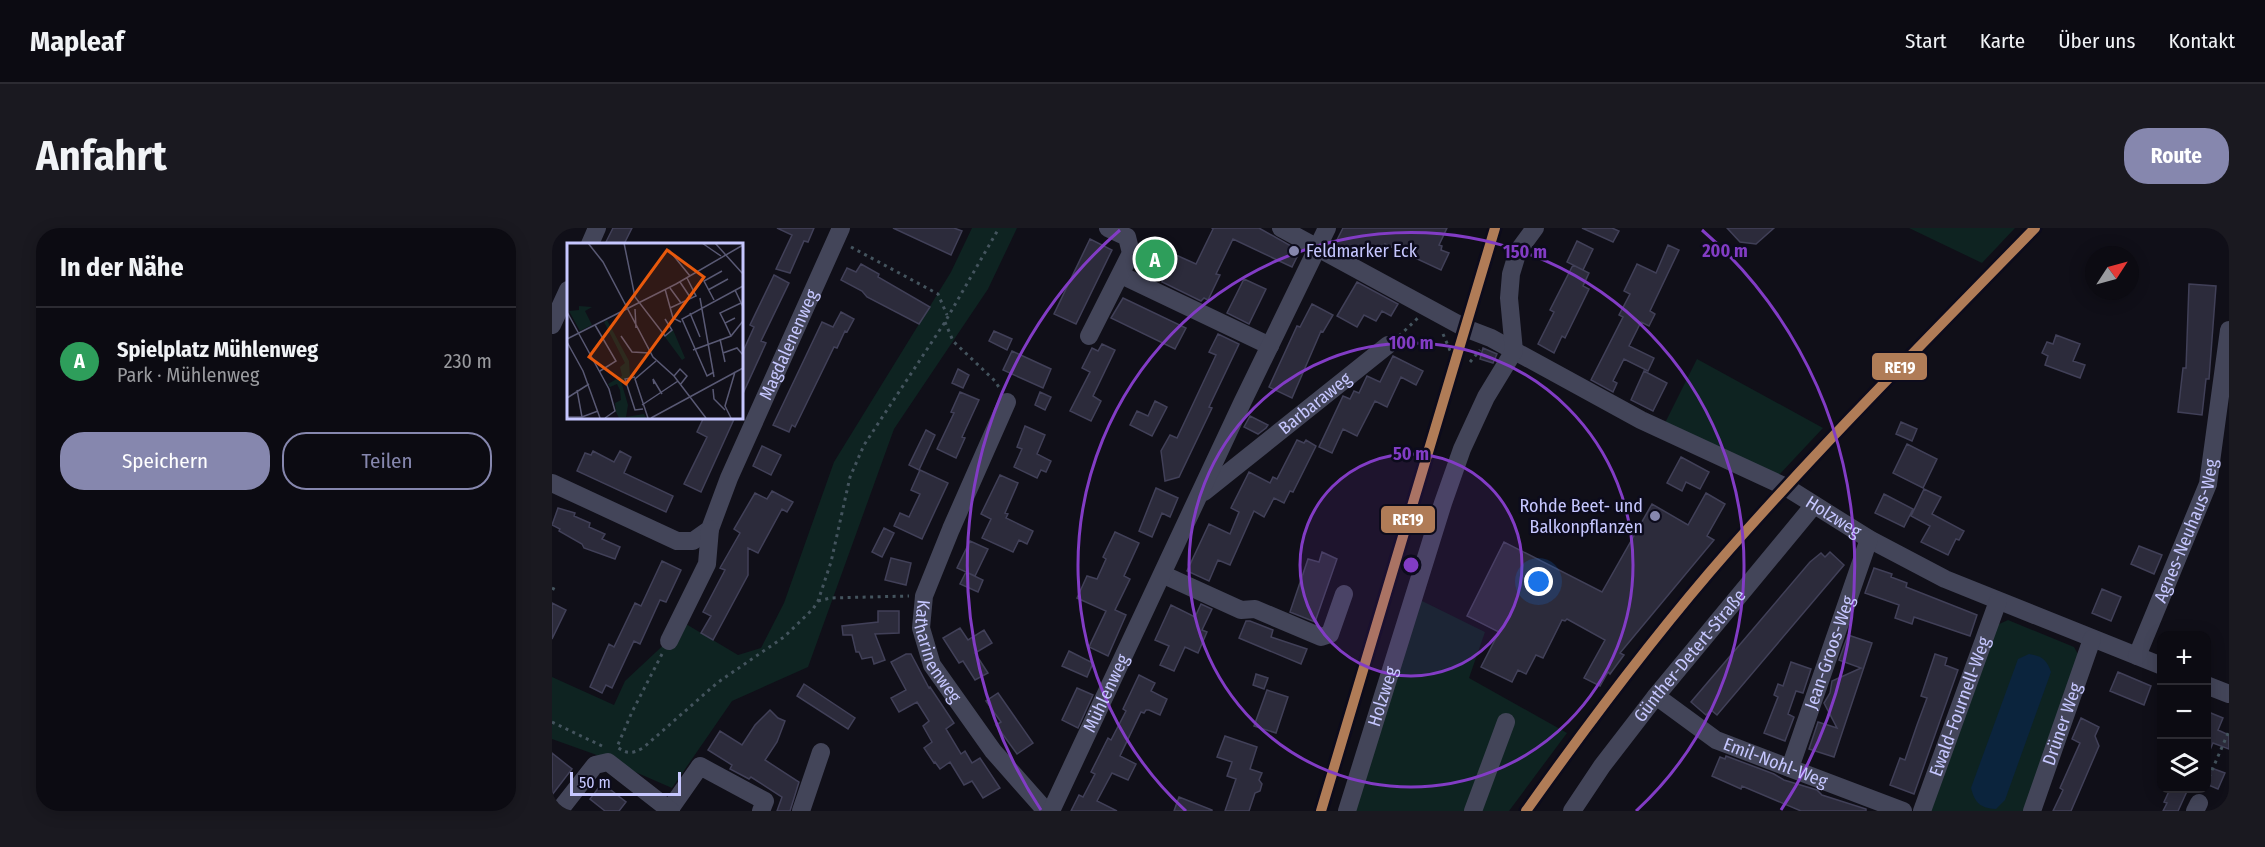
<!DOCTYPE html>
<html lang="de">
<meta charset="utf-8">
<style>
body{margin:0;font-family:"Fira Sans Condensed",sans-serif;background:#1a1920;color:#f1f3f6}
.controls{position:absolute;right:18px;bottom:18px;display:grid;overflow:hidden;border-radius:12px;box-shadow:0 3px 15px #0003}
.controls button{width:54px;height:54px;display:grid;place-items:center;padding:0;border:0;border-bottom:2px solid #2c2b32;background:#0c0b12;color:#f1f3f6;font:30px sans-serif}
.compass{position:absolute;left:1533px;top:18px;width:54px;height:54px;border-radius:50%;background:#0c0b12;box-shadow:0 3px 15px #0003;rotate:54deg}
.scale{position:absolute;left:18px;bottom:15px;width:111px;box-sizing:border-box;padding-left:6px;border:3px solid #c6c7ff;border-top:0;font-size:16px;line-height:21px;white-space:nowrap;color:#c6c7ff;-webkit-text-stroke:4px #0c0b1c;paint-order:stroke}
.you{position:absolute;left:987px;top:354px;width:21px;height:21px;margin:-15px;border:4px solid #fff;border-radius:50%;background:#1a73e8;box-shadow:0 0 0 9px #1a73e833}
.badge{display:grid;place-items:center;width:39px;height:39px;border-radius:50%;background:#8687ae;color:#fff;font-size:20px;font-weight:700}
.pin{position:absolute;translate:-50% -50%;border:3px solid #fff;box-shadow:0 2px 6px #0006}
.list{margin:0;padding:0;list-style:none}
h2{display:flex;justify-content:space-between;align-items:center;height:78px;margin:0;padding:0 24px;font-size:26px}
h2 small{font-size:20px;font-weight:400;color:#9a9b9f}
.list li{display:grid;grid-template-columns:39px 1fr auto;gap:18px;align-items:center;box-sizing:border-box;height:108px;padding:0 24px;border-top:2px solid #2c2b32}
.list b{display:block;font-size:22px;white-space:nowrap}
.list p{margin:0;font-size:20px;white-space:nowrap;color:#9a9b9f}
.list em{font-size:20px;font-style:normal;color:#9a9b9f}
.actions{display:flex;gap:12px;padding:18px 24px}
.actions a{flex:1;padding:14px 0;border:2px solid #8687ae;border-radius:24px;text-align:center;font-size:21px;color:#8687ae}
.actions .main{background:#8687ae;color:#fff}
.icon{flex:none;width:33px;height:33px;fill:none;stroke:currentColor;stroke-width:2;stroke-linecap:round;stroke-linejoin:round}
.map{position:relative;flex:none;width:1677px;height:583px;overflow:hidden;border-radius:24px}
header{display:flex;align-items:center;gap:36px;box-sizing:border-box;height:84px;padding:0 30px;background:#0c0b12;border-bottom:2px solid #2c2b32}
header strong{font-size:28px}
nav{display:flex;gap:33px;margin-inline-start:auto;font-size:21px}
.intro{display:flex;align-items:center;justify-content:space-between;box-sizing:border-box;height:144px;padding:0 36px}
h1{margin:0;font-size:42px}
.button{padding:15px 27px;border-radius:24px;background:#8687ae;color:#fff;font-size:21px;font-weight:700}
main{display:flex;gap:36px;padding:0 36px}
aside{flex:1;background:#0c0b12;border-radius:24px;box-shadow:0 3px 15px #0003}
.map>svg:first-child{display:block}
.green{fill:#0e2321}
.water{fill:#0b243d}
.building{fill:#2c2b3b;stroke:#414058;stroke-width:1.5}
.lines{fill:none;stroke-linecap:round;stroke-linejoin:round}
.path{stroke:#44545e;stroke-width:3;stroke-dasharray:3 4.5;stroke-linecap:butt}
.minor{stroke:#434559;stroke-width:18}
.rail-1-casing{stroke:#0c0b1c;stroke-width:15}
.rail-1{stroke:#b07c57;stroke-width:10}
.ring{fill:none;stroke:#823cc5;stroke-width:3}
.poi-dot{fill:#8687ae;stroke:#0c0b1c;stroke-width:2}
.labels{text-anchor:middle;stroke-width:5;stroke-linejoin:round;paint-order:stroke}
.poi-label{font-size:18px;fill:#c6c7ff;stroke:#0c0b1c;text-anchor:start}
.street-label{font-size:18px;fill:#c6c7ff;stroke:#0c0b1c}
.inset-road{fill:none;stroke:#595974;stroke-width:1.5}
.view{fill:#e8590c;fill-opacity:0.15;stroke:#e8590c;stroke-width:3}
.inset-edge{fill:none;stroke:#c6c7ff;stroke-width:3}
.centre{fill:#823cc5;stroke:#0c0b1c;stroke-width:3}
.ring-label{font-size:18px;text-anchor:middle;font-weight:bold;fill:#823cc5;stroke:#0c0b1c;stroke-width:5;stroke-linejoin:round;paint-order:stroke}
.line-badge{stroke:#0c0b1c;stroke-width:2}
.badge-label{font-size:16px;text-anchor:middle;font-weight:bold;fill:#fff}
</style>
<header>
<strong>Mapleaf</strong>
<nav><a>Start</a><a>Karte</a><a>Über uns</a><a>Kontakt</a></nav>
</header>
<div class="intro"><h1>Anfahrt</h1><a class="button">Route</a></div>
<main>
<aside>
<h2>In der Nähe<small></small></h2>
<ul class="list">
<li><span class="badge" style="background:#2e9e5b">A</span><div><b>Spielplatz Mühlenweg</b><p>Park · Mühlenweg</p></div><em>230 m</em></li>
</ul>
<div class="actions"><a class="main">Speichern</a><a>Teilen</a></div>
</aside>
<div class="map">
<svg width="1677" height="583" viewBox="0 0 1677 583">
<rect width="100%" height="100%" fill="#100f18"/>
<path class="green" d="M 420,0 L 465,0 L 436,61 L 342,201 L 256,439 L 180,473 L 120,560 L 42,526 L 0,511 L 0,449 L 62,477 L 73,453 L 134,396 L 186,427 L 209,420 L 232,375 L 282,234 L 399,44 Z
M 1357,0 L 1463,0 L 1430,35 Z
M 1145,131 L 1271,200 L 1226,248 L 1112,197 Z
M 866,371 L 933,404 L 917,450 L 1015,505 L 957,583 L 801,583 Z
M 1456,392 L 1522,419 L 1527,428 L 1474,583 L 1379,583 L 1443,398 Z"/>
<path class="water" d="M 1477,426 C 1490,428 1495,432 1499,444 L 1453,572 L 1444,581 C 1428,580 1423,575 1419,560 L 1466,431 Z"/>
<path class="building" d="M 61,0 L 80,0 L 72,16 L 53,16 Z
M 225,0 L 262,0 L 256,14 L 252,13 L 238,45 L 224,41 L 240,7 Z
M 341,0 L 402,0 L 410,3 L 399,27 Z
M 660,0 L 707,0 L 748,23 L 740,39 L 681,11 L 664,46 L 668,47 L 656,72 L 652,70 L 649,73 L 610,54 L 624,27 L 644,36 L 661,1 Z
M 791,0 L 895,0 L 887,17 L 890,18 L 889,22 L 897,25 L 889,42 L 833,16 L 828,28 L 810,19 L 805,28 L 783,16 Z
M 1030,0 L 1060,0 L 1067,3 L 1061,14 Z
M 1175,0 L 1222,0 L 1204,16 L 1188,14 Z
M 538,11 L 560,22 L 524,96 L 502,86 Z
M 1025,13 L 1041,21 L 1031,42 L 1015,34 Z
M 1116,17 L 1127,22 L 1098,83 L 1103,86 L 1097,98 L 1089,94 L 1077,118 L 1102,130 L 1096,143 L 1072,131 L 1061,153 L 1065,155 L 1061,164 L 1039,152 L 1071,89 L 1067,87 L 1078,66 L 1072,63 L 1085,36 L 1104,45 Z
M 309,36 L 327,46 L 326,49 L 378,79 L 367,96 L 315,69 L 310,63 L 289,52 L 295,40 L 304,44 Z
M 1021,37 L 1037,45 L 1031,58 L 1037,61 L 1013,110 L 1010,108 L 1002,125 L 986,116 L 1002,84 L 998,82 Z
M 222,47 L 237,55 L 209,113 L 214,115 L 189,170 L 189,128 L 202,99 L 198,97 Z
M 692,51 L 714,61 L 697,96 L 675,85 Z
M 805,54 L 846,76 L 839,88 L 830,83 L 824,93 L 812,87 L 805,99 L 785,88 Z
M 1637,56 L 1664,58 L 1657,151 L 1654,151 L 1650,187 L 1626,184 L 1631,140 L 1634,140 Z
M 571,70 L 634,100 L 623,121 L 559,90 Z
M 760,76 L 781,87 L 771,104 L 769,103 L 740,170 L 717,159 L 745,98 L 748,99 Z
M 289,84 L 302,91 L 295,104 L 293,103 L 285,120 L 282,119 L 243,199 L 240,197 L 237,204 L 221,197 L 270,94 L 281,99 Z
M 442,103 L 460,111 L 455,122 L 437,113 Z
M 666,106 L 687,116 L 657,179 L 660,180 L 627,249 L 613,253 L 609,223 L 618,207 L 625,210 L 664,127 L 657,124 Z
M 1504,107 L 1528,116 L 1521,133 L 1533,137 L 1528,150 L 1493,137 L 1496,128 L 1490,125 L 1495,114 L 1501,116 Z
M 550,116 L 563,122 L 541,168 L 549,173 L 539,193 L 518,183 L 538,144 L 530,140 L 540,120 L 546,123 Z
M 931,120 L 945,126 L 941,135 L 928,131 Z
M 460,123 L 499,141 L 491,160 L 451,142 Z
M 841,128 L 871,143 L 864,157 L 849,149 L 835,179 L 823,173 L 805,208 L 791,201 L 780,225 L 767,219 L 791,168 L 798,171 L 802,163 L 807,165 L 815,148 L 828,154 Z
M 406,141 L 417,147 L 411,160 L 400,155 Z
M 1092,143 L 1115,155 L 1101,183 L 1079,172 Z
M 408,164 L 427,172 L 410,209 L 413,210 L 404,230 L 385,221 L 402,185 L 399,184 Z
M 488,164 L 499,169 L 493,182 L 483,177 Z
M 603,173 L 615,179 L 600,208 L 578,197 L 585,183 L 596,188 Z
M 698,188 L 716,197 L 714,200 L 706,206 L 692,199 Z
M 152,189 L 183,189 L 149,264 L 132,256 L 155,209 L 145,204 Z
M 1349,194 L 1365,201 L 1360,213 L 1344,206 Z
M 473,198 L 493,207 L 485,226 L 499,233 L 494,244 L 489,242 L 485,250 L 462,239 L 470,221 L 465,219 Z
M 374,202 L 383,207 L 367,242 L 357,237 Z
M 745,212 L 752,215 L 754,212 L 764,218 L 741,264 L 738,263 L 732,275 L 722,270 L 712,289 L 702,283 L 678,337 L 666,332 L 657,353 L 635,343 L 657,296 L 678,306 L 687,284 L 679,280 L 697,244 L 718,255 L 721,249 L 725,251 Z
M 1355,216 L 1385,231 L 1371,260 L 1341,245 Z
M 210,218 L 229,227 L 219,247 L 201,238 Z
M 41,223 L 62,234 L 68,223 L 79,229 L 72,245 L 121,268 L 114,284 L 25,243 L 33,225 L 39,227 Z
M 1129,229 L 1157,244 L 1148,261 L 1134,254 L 1130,263 L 1115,255 Z
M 368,242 L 396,255 L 370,311 L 342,298 L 348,285 L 357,289 L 368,266 L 359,262 Z
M 448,247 L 466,255 L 453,285 L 456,286 L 454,290 L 481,303 L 475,316 L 467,312 L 461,324 L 430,310 L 439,291 L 429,286 Z
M 604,260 L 626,270 L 618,289 L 610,285 L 600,309 L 587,303 Z
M 1372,261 L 1389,269 L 1380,286 L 1412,303 L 1407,312 L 1404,311 L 1396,327 L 1369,314 L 1378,298 L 1359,288 Z
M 220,263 L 241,274 L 235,284 L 230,281 L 206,325 L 196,320 L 196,347 L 161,412 L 149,405 L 159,388 L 151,384 L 173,342 L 168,340 L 188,305 L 182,301 L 203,265 L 215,271 Z
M 1154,265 L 1173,276 L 1155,308 L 1162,312 L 1068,425 L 1072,427 L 1058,446 L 1056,444 L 1048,458 L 1032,450 L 1053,412 L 1015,391 L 1013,393 L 1010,392 L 991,430 L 984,427 L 974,446 L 966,442 L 960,454 L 929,439 L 947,404 L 915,388 L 952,314 L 1050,364 L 1100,276 L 1136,297 Z
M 1332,266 L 1361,281 L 1352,299 L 1323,285 Z
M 6,280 L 23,285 L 22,288 L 38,295 L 37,299 L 53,306 L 50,311 L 68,319 L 63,331 L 32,320 L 30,316 L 7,303 L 8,301 L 0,297 Z
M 332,300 L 342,305 L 330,329 L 320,324 Z
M 563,304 L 587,315 L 572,348 L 578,351 L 563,382 L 574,387 L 556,428 L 537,419 L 554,383 L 525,370 L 535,348 L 545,351 L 554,331 L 551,329 Z
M 418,313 L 436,321 L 423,348 L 405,340 Z
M 1587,318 L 1610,327 L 1602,346 L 1579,336 Z
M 770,324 L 785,331 L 763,394 L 738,384 L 756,331 L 767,334 Z
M 1278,324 L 1292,337 L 1165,487 L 1159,482 L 1154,487 L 1139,474 L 1258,334 L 1269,325 L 1273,329 Z
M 339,330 L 359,335 L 354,357 L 333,352 Z
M 110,333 L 129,342 L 114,374 L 108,372 L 88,416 L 82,413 L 60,460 L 54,457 L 50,465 L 38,459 L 57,416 L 62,419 L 83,375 L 89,378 Z
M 1322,340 L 1340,346 L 1339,349 L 1355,355 L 1354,359 L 1425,387 L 1418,408 L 1362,389 L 1360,396 L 1343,390 L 1347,377 L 1313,365 Z
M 414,344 L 431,352 L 426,364 L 408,356 Z
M 1550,361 L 1569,369 L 1559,393 L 1540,385 Z
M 0,375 L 14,382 L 0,411 Z
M 649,376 L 660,381 L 650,402 L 655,404 L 646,425 L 633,419 L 622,443 L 608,437 L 617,418 L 603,412 L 619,377 L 643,389 Z
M 326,383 L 347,383 L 347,405 L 323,406 L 333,432 L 322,436 L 320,429 L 310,431 L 307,424 L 304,424 L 300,407 L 291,407 L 290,398 L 326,394 Z
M 694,393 L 698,393 L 721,402 L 719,409 L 755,421 L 749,436 L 687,410 Z
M 408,400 L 416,412 L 432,402 L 440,415 L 423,425 L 436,445 L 423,452 L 411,433 L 407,435 L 391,410 Z
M 1296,407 L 1320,415 L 1282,529 L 1257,521 L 1266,494 L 1285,500 L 1272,475 L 1278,465 L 1280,453 L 1309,440 L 1287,432 Z
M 517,423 L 541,435 L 535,449 L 510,438 Z
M 354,426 L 359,426 L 377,460 L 378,459 L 402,495 L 394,501 L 409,526 L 413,523 L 420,535 L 428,530 L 448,560 L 431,570 L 420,553 L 412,557 L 398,534 L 388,541 L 383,534 L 382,535 L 372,520 L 380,514 L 371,498 L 377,493 L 365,474 L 347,484 L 339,470 L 354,462 L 339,434 Z
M 1383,426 L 1395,430 L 1393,437 L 1406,442 L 1362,566 L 1338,557 L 1348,530 L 1353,532 L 1365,497 L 1375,470 L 1369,468 Z
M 1239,434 L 1259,441 L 1251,465 L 1244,463 L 1236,486 L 1242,489 L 1233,513 L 1212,505 L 1226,469 L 1222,467 L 1226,456 L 1231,458 Z
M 1566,444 L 1599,458 L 1592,477 L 1558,463 Z
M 704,446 L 716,450 L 712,461 L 701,457 Z
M 587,447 L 603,455 L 599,463 L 615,471 L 608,487 L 597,482 L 594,482 L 592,485 L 589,484 L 568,528 L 584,536 L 576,552 L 560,545 L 545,573 L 565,583 L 519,583 L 527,567 L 531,569 L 543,546 L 539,544 L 556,510 L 559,512 L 574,483 L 571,481 Z
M 252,456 L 303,490 L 296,501 L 245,468 Z
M 525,460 L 541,467 L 526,500 L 510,492 Z
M 715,462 L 736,469 L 724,505 L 702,498 Z
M 446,465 L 481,515 L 465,526 L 444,497 L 449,494 L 434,473 Z
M 218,482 L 226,490 L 233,493 L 225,514 L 213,532 L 247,554 L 238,583 L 225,583 L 230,569 L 199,549 L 197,551 L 178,541 L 180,537 L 156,522 L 168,503 L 190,517 L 203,497 Z
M 1654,483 L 1671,490 L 1666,502 L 1677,507 L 1677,521 L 1661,515 L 1655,529 Z
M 1529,490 L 1547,499 L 1543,508 L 1547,518 L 1519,583 L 1501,583 L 1511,562 L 1508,560 L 1528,515 L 1520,511 Z
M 673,508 L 705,519 L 698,541 L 710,545 L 707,552 L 710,556 L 708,563 L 703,565 L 697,583 L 673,583 L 684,551 L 675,548 L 680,534 L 665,529 Z
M 0,525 L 20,541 L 0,567 Z
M 1174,528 L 1222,546 L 1232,552 L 1265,562 L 1270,567 L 1314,581 L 1314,583 L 1249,583 L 1190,558 L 1189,561 L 1160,548 L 1168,529 L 1173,531 Z
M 1654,538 L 1673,545 L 1666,561 L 1654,556 Z
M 50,555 L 74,574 L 67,583 L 53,583 L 38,571 Z
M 1618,561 L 1636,561 L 1626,583 L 1611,583 L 1615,575 L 1612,574 Z
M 627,569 L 660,582 L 660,583 L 622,583 Z"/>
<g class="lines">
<path class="path" d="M 299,19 L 386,66 L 395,87
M 393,94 L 401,113 L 443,153 L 448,161
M 891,106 L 900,127
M 847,108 L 866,90
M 918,134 L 928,122
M 0,360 L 4,362
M 266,373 L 278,370 L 357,368
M 110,426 L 80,484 L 65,519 C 75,526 80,526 91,520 L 165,455 L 232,409 L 261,381 L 266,373 L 279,334 L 298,249 L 312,217 L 393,94 L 447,0
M 0,494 L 50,518
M 1654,556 L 1677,503"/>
<g class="minor">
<path id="s1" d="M 729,0 L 913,100 L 939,110 L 1089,192 L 1234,259 L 1317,311 L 1393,351 L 1610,438"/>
<path d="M 38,16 L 45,0"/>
<path d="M 569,47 L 718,118"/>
<path d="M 0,97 L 16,62"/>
<path d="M 537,108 L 579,25 L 575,9 L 556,0"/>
<path id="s2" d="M 455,174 L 399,301 L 372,368 L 369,400 L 380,437 L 441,523 L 494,583"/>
<path id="s3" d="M 0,255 L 125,313 L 141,313 L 158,301 L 177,250 L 289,0"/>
<path id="s4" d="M 652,264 L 836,117"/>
<path d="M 612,347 L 689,382 L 703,381 L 769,409 L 778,406 L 792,366"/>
<path d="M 117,413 L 155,336 L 158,301"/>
<path id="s5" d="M 1585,428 L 1656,256 L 1677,102"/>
<path d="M 1654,457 L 1677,466"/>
<path id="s6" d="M 1104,468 L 1164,512 L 1351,583"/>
<path id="s7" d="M 1238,540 L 1317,311"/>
<path d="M 118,581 L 148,538 L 213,573 L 209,583"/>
<path d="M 7,583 L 43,537 L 56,534 L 119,583"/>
<path d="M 249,583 L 269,524"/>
<path id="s8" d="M 499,583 L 690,175 L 775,0"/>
<path id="s9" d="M 795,583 L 891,275 L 910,221 L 934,169 L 962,123 L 957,70 L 959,46 L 966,23 L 983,0"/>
<path d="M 921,583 L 954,494"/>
<path id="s10" d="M 1020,583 L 1050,538 L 1104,468 L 1262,277"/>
<path id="s11" d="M 1370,583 L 1446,373"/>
<path id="s12" d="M 1480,583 L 1540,411"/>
<path d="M 1643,583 L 1647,575"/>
</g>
<g class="rail-1-casing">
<path id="rail-1" d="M 769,583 L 943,0
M 974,583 C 1038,493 1104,405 1177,322 C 1275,211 1380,106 1483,0"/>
</g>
<use href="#rail-1" class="rail-1"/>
</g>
<circle cx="859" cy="337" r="111" fill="#823cc5" fill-opacity=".12"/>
<g class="ring">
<circle cx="859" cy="337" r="111"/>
<circle cx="859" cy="337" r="222"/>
<path d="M634 583A333 333 0 1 1 1084 583"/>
<path d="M489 582A444 444 0 0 1 568 2M1150 2A444 444 0 0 1 1229 582"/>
</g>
<g class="poi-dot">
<circle cx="742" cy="23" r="6"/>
<circle cx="1103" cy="288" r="6"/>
</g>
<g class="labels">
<g class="poi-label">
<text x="754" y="29">Feldmarker Eck</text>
<text x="1091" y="284" text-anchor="end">Rohde Beet- und<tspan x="1091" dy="21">Balkonpflanzen</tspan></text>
</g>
<g class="street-label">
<text dy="6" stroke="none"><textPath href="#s3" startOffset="375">Magdalenenweg</textPath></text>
<text dy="6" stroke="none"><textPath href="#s4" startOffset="142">Barbaraweg</textPath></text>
<text dy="6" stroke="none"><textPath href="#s1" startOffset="624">Holzweg</textPath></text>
<text dy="6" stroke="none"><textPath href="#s5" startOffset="135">Agnes-Neuhaus-Weg</textPath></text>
<text dy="6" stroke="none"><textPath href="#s2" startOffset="270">Katharinenweg</textPath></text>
<text dy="6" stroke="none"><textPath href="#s7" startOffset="122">Jean-Groos-Weg</textPath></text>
<text dy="6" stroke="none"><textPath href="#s10" startOffset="195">Günther-Detert-Straße</textPath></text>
<text dy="6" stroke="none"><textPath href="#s8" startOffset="130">Mühlenweg</textPath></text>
<text dy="6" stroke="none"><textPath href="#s9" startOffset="120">Holzweg</textPath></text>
<text dy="6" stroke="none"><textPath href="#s11" startOffset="111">Ewald-Fournell-Weg</textPath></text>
<text dy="6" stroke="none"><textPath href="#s12" startOffset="92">Drüner Weg</textPath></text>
<text dy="6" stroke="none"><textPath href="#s6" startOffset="138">Emil-Nohl-Weg</textPath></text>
</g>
</g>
<g transform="translate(15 15)">
<rect width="176" height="176" fill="#100f18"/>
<path d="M 12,63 L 25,64 L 18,68 L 25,82 L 13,88 L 2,68 L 12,67 ZM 40,77 L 62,118 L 63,133 L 54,138 L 61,162 L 59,174 L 77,171 L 79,175 L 52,175 L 49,169 L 48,160 L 54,157 L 53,147 L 50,141 L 43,144 L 41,141 L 55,133 L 53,124 L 58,120 L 37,79 ZM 106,87 L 118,115 L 115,117 L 98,94 Z" fill="#0e2321"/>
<path class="inset-road" d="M 21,0 L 36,19 L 86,114 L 107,133 L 139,175M 57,0 L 68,54 L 98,93 L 105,87 L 98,76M 135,0 L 154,13M 148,0 L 176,31M 102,7 L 123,33M 113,39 L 123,54M 103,45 L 114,60M 98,46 L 106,75 L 114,79M 141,47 L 161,36M 168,47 L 176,64M 133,55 L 147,134M 147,57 L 137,38 L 155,28M 103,65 L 129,53 L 120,35M 68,66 L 69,85M 0,69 L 42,146 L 48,168 L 38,175M 123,70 L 133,94M 158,80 L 153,70 L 174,60M 28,82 L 49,118 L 33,128M 54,93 L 65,109 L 83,110M 164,93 L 158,80 L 168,75M 0,96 L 109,41 L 176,2M 153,96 L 158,119M 0,99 L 16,128 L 33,175M 126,107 L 164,93 L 176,78M 156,110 L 170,105 L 176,112M 147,129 L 140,133 L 115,76 L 176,43M 107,133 L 113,126 L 120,133 L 113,142M 68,134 L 58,136 L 68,167 L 76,166M 87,141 L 86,136 L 95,151M 146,146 L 147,156 L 158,167M 10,147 L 15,174M 0,155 L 22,141M 75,162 L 111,138M 0,174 L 15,174 L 31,168M 81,175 L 68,136 L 89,118M 84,175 L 176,125M 164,175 L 158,163 L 168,129"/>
<path class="view" d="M 100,7 L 137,34 L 59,141 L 22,114 Z"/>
<rect width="176" height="176" class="inset-edge"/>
</g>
<circle cx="859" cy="337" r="9" class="centre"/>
<g class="ring-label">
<text x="1173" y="29">200 m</text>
<text x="973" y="30">150 m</text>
<text x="859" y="121">100 m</text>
<text x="859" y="232">50 m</text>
</g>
<g class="line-badge">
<rect x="1319" y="124" width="57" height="29" rx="6" fill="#b07c57"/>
<rect x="828" y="277" width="56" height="29" rx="6" fill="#b07c57"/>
</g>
<g class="badge-label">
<text x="1348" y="145">RE19</text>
<text x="856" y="297">RE19</text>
</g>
</svg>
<div class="controls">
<button>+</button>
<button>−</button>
<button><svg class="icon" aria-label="layers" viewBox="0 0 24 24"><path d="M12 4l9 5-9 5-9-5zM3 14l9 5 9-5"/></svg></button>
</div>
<svg class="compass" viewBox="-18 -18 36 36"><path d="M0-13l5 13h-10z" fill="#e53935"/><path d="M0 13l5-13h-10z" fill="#9a9b9f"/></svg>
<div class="scale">50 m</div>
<div class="you"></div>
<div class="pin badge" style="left:603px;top:31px;background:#2e9e5b">A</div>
</div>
</main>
